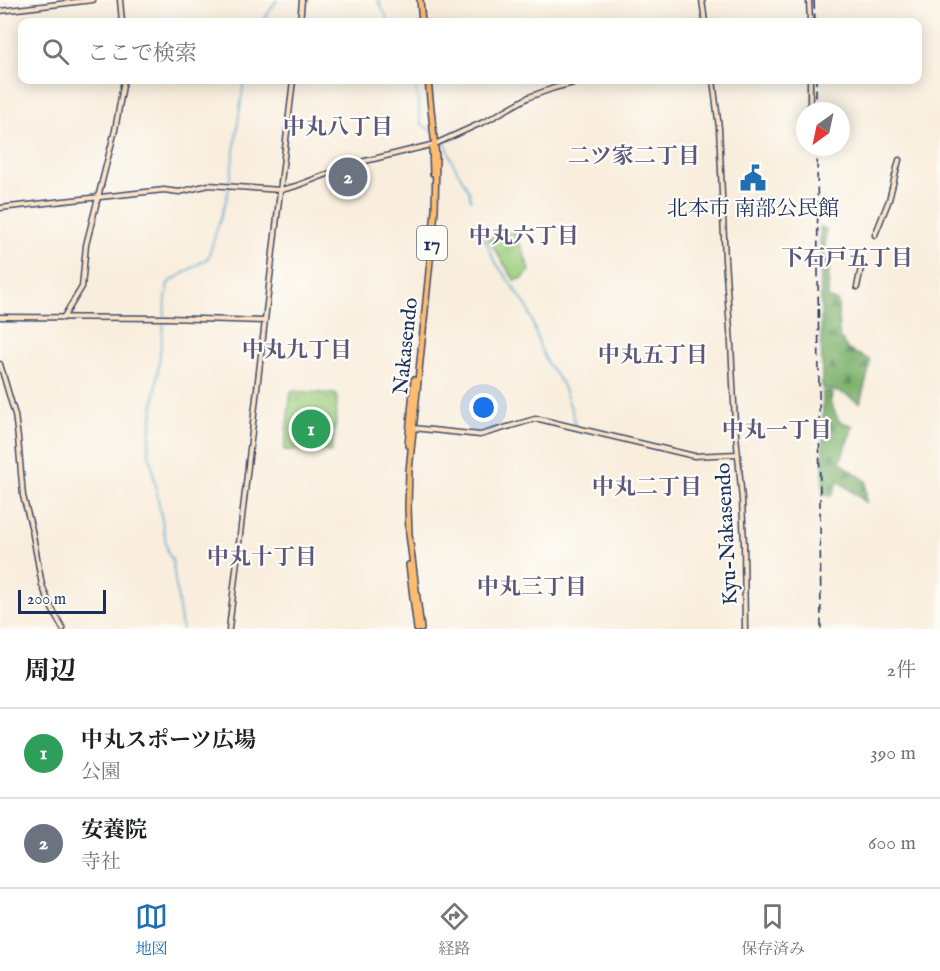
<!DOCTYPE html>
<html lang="ja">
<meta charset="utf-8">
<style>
body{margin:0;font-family:"IM FELL English","Noto Serif JP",serif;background:#f2f2f2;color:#202124}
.compass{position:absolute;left:796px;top:102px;width:54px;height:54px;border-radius:50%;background:#fff;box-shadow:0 3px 15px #0003;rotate:213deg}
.scale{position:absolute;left:18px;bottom:15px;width:88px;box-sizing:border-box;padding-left:6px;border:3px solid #1b2f5e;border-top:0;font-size:16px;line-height:21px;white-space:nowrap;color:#1b2f5e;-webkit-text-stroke:4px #fdfcf7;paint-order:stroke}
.you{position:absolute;left:484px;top:408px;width:21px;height:21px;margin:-15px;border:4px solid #fff;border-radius:50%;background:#1a73e8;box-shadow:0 0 0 9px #1a73e833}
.badge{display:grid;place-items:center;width:39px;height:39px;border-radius:50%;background:#1f6fb2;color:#fff;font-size:20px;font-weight:700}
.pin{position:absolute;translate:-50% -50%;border:3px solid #fff;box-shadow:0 2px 6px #0006}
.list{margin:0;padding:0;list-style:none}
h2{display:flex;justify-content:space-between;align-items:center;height:78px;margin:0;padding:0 24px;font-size:26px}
h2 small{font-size:20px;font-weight:400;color:#757577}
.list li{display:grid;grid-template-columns:39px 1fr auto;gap:18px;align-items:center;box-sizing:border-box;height:90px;padding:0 24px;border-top:2px solid #e0e0e0}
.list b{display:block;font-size:22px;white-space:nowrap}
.list p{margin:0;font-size:20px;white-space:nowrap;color:#757577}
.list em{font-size:20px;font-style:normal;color:#757577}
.icon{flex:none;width:33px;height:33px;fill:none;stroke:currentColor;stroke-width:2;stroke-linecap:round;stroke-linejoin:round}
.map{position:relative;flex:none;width:940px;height:629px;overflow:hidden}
.search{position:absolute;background:#fff;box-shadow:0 3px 15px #0003;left:18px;right:18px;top:18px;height:66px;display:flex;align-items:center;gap:15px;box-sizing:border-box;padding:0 21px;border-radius:12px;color:#757577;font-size:22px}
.sheet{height:258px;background:#fff}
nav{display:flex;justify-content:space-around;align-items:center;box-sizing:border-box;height:84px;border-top:2px solid #e0e0e0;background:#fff;font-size:16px;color:#757577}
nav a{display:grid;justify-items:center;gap:3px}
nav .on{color:#1f6fb2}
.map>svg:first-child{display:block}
.grass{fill:url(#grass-tufts);stroke:#5c7f6e;stroke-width:1.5}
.forest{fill:url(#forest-firs);stroke:#4c7066;stroke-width:1.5}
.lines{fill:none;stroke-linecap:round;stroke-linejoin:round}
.stream{stroke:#50a4cb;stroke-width:1.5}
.secondary-casing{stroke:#3c4c71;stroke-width:7}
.highway-casing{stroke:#3c4c71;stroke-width:8}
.secondary{stroke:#fee4c5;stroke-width:4}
.highway{stroke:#fdbc6f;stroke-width:5}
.rail{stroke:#1b2f5e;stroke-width:1.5;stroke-dasharray:9 4.5;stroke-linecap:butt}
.labels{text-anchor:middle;stroke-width:4.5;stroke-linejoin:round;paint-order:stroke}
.shield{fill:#fdfcf7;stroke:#5f6c8c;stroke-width:1.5}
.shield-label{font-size:20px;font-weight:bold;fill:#1b2f5e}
.poi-label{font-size:21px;fill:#1b2f5e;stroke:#fdfcf7}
.street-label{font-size:21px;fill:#1b2f5e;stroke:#fdfcf7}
.neighbourhood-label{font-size:22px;font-weight:bold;fill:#5e577c;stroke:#fdfcf7}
</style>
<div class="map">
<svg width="940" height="629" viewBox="0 0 940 629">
<defs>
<pattern id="grass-tufts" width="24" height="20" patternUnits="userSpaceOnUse" patternTransform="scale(1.5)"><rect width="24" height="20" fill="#9ecf7e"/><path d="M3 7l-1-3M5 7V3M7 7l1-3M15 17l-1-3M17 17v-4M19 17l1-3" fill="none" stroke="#88b26f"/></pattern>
<pattern id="forest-firs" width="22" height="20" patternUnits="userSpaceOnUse" patternTransform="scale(1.5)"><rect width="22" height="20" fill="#7eb26d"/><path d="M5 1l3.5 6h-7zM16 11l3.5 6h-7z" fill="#66915d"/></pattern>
</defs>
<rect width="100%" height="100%" fill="#fdfcf7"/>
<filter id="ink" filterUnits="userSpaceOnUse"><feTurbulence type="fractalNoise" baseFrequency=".0167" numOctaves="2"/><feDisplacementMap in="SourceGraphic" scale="12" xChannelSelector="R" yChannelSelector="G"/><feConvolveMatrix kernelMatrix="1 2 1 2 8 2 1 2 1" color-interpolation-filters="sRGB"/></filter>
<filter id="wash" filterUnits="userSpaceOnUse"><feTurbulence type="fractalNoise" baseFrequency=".008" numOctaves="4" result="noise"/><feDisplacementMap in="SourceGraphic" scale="24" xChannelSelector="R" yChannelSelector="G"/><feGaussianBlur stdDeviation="1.35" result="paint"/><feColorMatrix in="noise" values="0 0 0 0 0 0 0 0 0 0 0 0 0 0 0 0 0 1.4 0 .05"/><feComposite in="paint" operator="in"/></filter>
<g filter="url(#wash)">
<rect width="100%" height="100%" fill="#f9eedd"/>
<path class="grass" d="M 515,231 L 530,270 L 523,278 L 515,281 L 488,239 Z
M 291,391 L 337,394 L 336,421 L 331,452 C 315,449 300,451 284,450 Z"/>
<path class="forest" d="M 820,227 L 826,229 L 824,258 L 829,260 L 828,298 L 838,302 L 839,336 L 848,350 L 870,360 L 868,373 L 860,403 L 845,394 L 822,388 Z
M 823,391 L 833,394 L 830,402 L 839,421 L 853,426 L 840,462 L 866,481 L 866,502 L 838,481 L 832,496 L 823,495 Z"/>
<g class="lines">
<path class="stream" d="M 378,0 L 389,22
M 262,22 L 277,0
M 415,80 L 421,124 L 431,131
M 437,136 L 446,143 L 452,161 L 469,191 L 471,200
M 483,235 L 494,260 L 528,308 L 540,347 L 547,363 L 562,384 L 572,411 L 575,425
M 164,316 L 168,283 L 208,258 L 228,194 L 244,80
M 164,321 L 148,451 L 151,460 L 168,554 L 172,559 L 182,629"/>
</g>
</g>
<g filter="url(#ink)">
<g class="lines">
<g class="secondary-casing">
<path id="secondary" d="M 120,0 L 122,22
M 702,0 L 705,22
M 809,0 L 810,22
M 0,11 L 93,0
M 300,22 L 302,0
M 713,80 L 719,128 L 725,260 L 731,344 L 735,423 L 742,500 L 744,544 L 745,629
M 810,111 L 810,80
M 0,208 L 164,190 L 179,192 L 209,185 L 281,190 L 296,186 L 357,163 L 435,144 L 488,120 L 529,97 L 554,88 L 585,80
M 875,235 L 889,200 L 899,160
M 857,287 L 861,268
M 0,317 L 168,318 L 265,321
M 63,318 L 82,287 L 86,245 L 115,130 L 124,80
M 0,364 L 15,415 L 18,438 L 23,496 L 32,530 L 42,585 L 50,605 L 63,629
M 413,428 L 480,435 L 535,419 L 539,419 L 694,456 L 737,454
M 229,629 L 293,80"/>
</g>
<g class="highway-casing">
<path id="highway" d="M 420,0 L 422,22
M 432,147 L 433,173
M 408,445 L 414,380
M 409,565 L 417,629
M 421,629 L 409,534 L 408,507 L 409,471 L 435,211 L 436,157 L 428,80"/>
</g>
<use href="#secondary" class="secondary"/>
<use href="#highway" class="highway"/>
<path class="rail" d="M 814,0 L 815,22
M 816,111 L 816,80
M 817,147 L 821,629"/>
</g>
</g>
<defs>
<g id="civic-bare" transform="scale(2.07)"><path d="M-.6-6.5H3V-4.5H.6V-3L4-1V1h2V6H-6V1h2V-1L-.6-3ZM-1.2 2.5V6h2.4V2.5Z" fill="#1f6fb2" stroke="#fdfcf7" stroke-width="2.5" paint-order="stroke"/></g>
</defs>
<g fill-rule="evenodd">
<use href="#civic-bare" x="753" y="178"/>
</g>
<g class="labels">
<rect class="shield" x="417" y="226" width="30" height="34" rx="4.5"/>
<g class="shield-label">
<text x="432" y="250">17</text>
</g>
<g class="poi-label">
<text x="753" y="215">北本市 南部公民館</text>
</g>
<g class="street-label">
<text transform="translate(405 346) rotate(-84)" y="7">Nakasendo</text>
<text transform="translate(726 534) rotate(-93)" y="7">Kyu-Nakasendo</text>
</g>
<g class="neighbourhood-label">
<text x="338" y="134">中丸八丁目</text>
<text x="634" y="163">二ツ家二丁目</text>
<text x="524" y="243">中丸六丁目</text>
<text x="847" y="265">下石戸五丁目</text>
<text x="297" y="357">中丸九丁目</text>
<text x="653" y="362">中丸五丁目</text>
<text x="777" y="437">中丸一丁目</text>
<text x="647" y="494">中丸二丁目</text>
<text x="262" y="564">中丸十丁目</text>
<text x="532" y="594">中丸三丁目</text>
</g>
</g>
</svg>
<svg class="compass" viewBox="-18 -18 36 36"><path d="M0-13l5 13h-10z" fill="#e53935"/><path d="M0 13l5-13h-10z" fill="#757577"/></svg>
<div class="scale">200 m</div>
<div class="you"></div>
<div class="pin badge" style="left:311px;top:429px;background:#2e9e5b">1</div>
<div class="pin badge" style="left:348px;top:177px;background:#6b7280">2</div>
<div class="search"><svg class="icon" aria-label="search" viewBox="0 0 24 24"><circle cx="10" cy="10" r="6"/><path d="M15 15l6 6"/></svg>ここで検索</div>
</div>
<section class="sheet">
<h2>周辺<small>2件</small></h2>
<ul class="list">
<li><span class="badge" style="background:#2e9e5b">1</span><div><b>中丸スポーツ広場</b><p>公園</p></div><em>390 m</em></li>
<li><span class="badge" style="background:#6b7280">2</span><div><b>安養院</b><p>寺社</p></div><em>600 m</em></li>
</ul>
</section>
<nav>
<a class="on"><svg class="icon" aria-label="map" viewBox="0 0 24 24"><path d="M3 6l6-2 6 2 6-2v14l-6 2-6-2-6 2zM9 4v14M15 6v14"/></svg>地図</a>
<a><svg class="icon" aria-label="directions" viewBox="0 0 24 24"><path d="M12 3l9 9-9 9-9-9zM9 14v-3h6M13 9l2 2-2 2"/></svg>経路</a>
<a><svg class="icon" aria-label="saved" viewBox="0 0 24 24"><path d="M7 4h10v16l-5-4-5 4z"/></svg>保存済み</a>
</nav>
